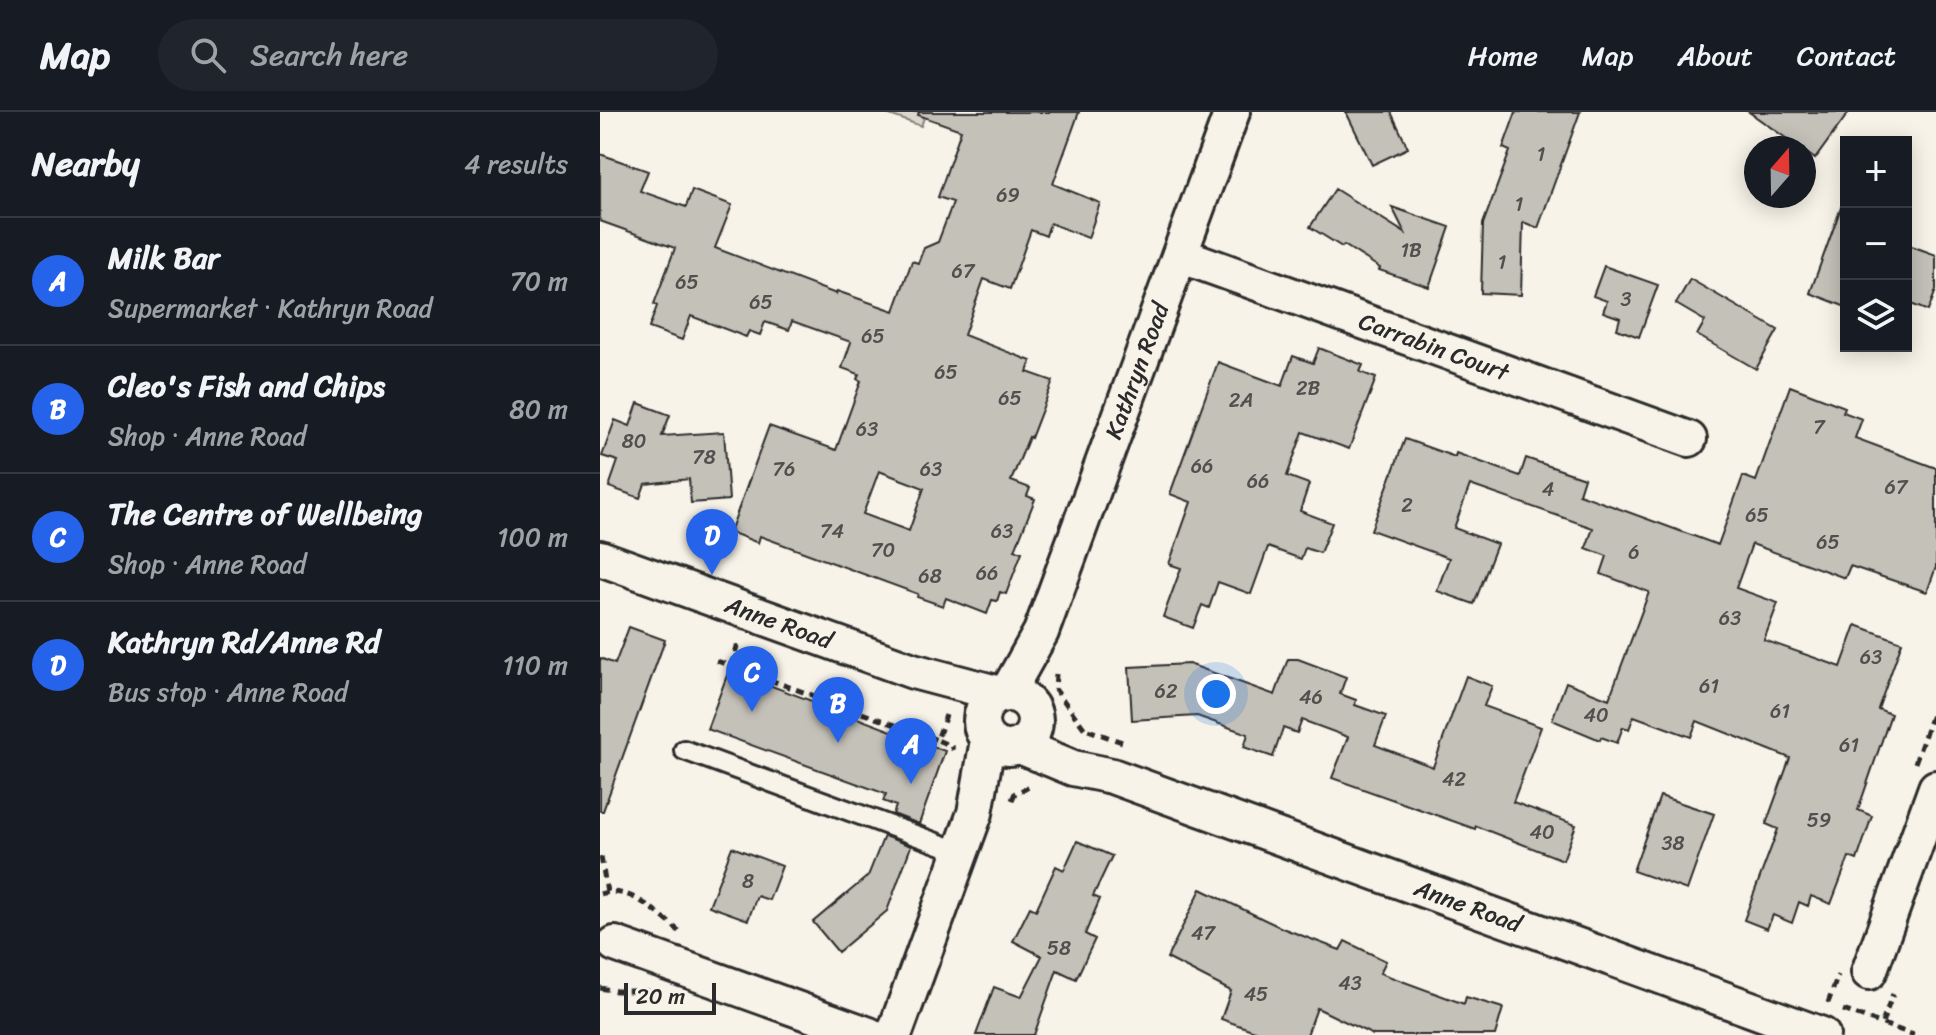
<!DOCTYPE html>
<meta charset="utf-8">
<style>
body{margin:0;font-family:Sriracha,sans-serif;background:#20242c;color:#f1f3f6}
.controls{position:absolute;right:24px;top:24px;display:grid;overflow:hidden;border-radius:0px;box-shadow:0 4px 20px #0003}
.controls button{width:72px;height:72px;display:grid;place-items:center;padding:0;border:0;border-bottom:2px solid #363941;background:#171b24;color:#f1f3f6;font:40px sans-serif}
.compass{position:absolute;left:1144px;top:24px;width:72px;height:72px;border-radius:50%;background:#171b24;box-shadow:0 4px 20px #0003;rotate:20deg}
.scale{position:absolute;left:24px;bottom:20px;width:92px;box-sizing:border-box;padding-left:8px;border:4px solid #2b2b2b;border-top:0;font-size:22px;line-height:28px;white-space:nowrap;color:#2b2b2b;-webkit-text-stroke:6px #f7f3e8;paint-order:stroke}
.you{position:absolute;left:616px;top:582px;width:28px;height:28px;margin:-20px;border:6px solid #fff;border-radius:50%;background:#1a73e8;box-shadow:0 0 0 12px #1a73e833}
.badge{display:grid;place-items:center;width:52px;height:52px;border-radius:50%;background:#2563eb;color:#fff;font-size:26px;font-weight:700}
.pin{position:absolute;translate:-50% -66px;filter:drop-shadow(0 2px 4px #0008)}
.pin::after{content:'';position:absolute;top:42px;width:28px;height:24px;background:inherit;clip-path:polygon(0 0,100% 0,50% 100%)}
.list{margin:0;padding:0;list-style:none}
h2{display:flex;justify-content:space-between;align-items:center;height:104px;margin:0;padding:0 32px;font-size:34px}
h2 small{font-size:26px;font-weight:400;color:#9ea1a6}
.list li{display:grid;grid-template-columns:52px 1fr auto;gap:24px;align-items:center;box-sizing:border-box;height:128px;padding:0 32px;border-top:2px solid #363941}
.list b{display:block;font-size:30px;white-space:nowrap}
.list p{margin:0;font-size:26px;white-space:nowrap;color:#9ea1a6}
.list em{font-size:26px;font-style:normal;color:#9ea1a6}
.icon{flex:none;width:44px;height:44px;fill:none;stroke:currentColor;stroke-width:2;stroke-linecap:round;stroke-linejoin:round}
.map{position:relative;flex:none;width:1336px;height:923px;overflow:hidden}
header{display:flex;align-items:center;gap:48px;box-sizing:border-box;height:112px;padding:0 40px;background:#171b24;border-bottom:2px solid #363941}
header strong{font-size:38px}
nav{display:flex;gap:44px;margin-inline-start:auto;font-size:28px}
.search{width:560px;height:72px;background:#20242c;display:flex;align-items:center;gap:20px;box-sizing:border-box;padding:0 28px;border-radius:44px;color:#9ea1a6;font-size:30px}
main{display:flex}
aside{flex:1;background:#171b24}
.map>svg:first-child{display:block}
.green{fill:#dad6cc;stroke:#82807c;stroke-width:2}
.building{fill:#c4c1b9;stroke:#2b2b2b;stroke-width:2;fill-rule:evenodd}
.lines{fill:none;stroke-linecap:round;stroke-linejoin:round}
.service-casing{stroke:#2b2b2b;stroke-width:24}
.minor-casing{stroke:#2b2b2b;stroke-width:40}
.path{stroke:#2b2b2b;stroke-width:5;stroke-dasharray:8 6;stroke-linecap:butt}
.service{stroke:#f7f3e8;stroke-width:18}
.minor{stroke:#f7f3e8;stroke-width:34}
.labels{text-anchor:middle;stroke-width:6;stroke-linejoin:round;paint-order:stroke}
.number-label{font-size:20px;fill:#51504e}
.street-label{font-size:24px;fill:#2b2b2b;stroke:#f7f3e8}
</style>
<header>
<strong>Map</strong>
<div class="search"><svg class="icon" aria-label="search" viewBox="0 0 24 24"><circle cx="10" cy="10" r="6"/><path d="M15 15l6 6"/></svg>Search here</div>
<nav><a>Home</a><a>Map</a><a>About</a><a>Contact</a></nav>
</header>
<main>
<aside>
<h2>Nearby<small>4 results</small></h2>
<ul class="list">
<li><span class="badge">A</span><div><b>Milk Bar</b><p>Supermarket · Kathryn Road</p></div><em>70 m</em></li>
<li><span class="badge">B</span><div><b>Cleo's Fish and Chips</b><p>Shop · Anne Road</p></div><em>80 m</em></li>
<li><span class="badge">C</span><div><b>The Centre of Wellbeing</b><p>Shop · Anne Road</p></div><em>100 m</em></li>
<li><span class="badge">D</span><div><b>Kathryn Rd/Anne Rd</b><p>Bus stop · Anne Road</p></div><em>110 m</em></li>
</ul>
</aside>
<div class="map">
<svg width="1336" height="923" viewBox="0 0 1336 923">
<rect width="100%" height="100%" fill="#f7f3e8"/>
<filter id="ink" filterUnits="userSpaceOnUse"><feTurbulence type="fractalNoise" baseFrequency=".0125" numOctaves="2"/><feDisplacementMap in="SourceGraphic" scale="16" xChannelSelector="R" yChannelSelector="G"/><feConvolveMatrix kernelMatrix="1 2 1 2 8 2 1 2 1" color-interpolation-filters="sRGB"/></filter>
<g filter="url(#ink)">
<path class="green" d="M 281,0 L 326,0 L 321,14 Z"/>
<path class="building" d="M 319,0 L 479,0 L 453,72 L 500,91 L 488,126 L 450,111 L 446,124 L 431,118 L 410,177 L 384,167 L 364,223 L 431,249 L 427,260 L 453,269 L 431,326 L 429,325 L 411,369 L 430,376 L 427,384 L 435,387 L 415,438 L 422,440 L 406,482 L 400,480 L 397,489 L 392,488 L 387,502 L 346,486 L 343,494 L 317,485 L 318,482 L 160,424 L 158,431 L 130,420 L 169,314 L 236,338 L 261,269 L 257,267 L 259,262 L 242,256 L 251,230 L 192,209 L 189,218 L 165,210 L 160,223 L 149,219 L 146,225 L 91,204 L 82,228 L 49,216 L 57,194 L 54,192 L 75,136 L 0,109 L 0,42 L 48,59 L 40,79 L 86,95 L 92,78 L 132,93 L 115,136 L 236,182 L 237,179 L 294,199 L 312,149 L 318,151 L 324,136 L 338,130 L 353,90 L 338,85 L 361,18 L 318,3 ZM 279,359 L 324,376 L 309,419 L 263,402 Z
M 746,0 L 791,0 L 808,36 L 772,53 Z
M 916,0 L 980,0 L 938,116 L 923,110 L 921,183 L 881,181 L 883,112 L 910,39 L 903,36 Z
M 1149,0 L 1249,0 L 1215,47 L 1204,39 L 1204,36 L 1200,36 Z
M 735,77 L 805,121 L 792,95 L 850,115 L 829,175 L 779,158 L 780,156 L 744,133 L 742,135 L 710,115 Z
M 1243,90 L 1246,90 L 1246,195 L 1210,181 Z
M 1306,132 L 1336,143 L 1336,178 L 1328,199 L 1306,190 Z
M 1004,154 L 1058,173 L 1039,225 L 1017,217 L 1020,206 L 1003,200 L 1007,189 L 993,184 Z
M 1090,167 L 1178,218 L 1156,257 L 1097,223 L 1105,209 L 1076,192 Z
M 719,236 L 763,253 L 760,260 L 776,266 L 749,337 L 703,320 L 687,364 L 709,372 L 700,399 L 732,411 L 720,441 L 705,436 L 701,447 L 668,435 L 651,482 L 618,470 L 609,496 L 602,493 L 593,516 L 563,505 L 581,456 L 569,452 L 591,390 L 570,382 L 618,250 L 682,274 L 693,244 L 713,251 Z
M 1190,274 L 1245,295 L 1243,300 L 1262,307 L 1255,326 L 1336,356 L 1336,455 L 1327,480 L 1250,454 L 1245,466 L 1152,432 L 1136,476 L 1178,491 L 1164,528 L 1241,555 L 1256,513 L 1302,530 L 1278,597 L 1291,602 L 1258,698 L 1272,704 L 1257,748 L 1249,745 L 1231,792 L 1211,784 L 1208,794 L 1199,790 L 1192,811 L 1173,803 L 1167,817 L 1144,808 L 1178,717 L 1166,712 L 1190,646 L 1097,609 L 1091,625 L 1034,604 L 1029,617 L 1023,615 L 1017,631 L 1001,625 L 1000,628 L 952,608 L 966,570 L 1009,587 L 1049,480 L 1001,462 L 1007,444 L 986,436 L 993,416 L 870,373 L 854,416 L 897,432 L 874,492 L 837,479 L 849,446 L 771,418 L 805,327 L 855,345 L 856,341 L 920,364 L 926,346 L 984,366 L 979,382 L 1118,433 L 1143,364 L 1156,369 Z
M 38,291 L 70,303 L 62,324 L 124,320 L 129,388 L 91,391 L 89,367 L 45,372 L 40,386 L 9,375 L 18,349 L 2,344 L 15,308 L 30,314 Z
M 29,515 L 65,528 L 3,699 L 0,699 L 0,546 L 15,552 Z
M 688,547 L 698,547 L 746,565 L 740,582 L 756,588 L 755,593 L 786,604 L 775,633 L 833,655 L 866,564 L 892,574 L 884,594 L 941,615 L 913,690 L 976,713 L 963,748 L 876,714 L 875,717 L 732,666 L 748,625 L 702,608 L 697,621 L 683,616 L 673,645 L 644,635 L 648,622 L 597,604 L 532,608 L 529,555 L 589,552 L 675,583 Z
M 129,558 L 345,639 L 319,712 L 293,702 L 296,694 L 283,689 L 286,682 L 107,617 Z
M 1060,684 L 1114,702 L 1087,778 L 1033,759 Z
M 284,724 L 311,734 L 287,799 L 238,840 L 213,810 L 268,764 Z
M 477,729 L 512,744 L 493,784 L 500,787 L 485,822 L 495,827 L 476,867 L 457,858 L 434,923 L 376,923 L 394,875 L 421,885 L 442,844 L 413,829 L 430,795 L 436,798 L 456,754 L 464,758 Z
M 132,735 L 182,754 L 169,788 L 157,784 L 148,808 L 109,794 Z
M 601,777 L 682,816 L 740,838 L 745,829 L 786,849 L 780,861 L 864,892 L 866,885 L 903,896 L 895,923 L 773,923 L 717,896 L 707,923 L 666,923 L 621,907 L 631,879 L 567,846 Z"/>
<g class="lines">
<g class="service-casing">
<path id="service" d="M 84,638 L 361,740"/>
</g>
<g class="minor-casing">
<g id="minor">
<path id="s1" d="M 580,143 L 1089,327"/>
<path id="s2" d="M 0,446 L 313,559 L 400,582"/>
<path id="s3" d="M 407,581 L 441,520 L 632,0"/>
<circle cx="408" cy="609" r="27"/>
<path id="s4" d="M 420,634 L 473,656 L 512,664 L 1222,923"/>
<path d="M 15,832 L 269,923"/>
<path d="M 1269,860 L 1336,676"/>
<path d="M 294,923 L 375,701 L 388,628"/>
</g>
</g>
<path class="path" d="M 117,549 L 337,628
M 131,554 L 139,528
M 456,562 L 455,577 L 487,620
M 346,603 L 337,628 L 351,634 L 353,638
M 488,618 L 525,631
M 1315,651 L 1336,591
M 412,688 L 415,681 L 432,674
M 1,745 L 7,780
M 0,782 C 31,773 57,801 79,819
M 0,876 L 16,879 L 49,879
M 1228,891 L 1238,863
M 1243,898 L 1314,923
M 1282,911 L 1293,882"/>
<use href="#service" class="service"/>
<use href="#minor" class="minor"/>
</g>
</g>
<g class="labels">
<g class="number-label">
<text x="941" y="49">1</text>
<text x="408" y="90">69</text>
<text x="919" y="99">1</text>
<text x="811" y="145">1B</text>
<text x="902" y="157">1</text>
<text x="363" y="166">67</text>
<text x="87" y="177">65</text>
<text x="1026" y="194">3</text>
<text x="161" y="197">65</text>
<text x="273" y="231">65</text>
<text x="346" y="267">65</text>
<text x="708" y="283">2B</text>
<text x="410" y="293">65</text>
<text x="641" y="295">2A</text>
<text x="1219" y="322">7</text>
<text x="267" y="324">63</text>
<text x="34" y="336">80</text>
<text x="104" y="352">78</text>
<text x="602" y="361">66</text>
<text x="184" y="364">76</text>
<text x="331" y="364">63</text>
<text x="658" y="376">66</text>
<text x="1296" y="382">67</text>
<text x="948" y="384">4</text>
<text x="807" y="400">2</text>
<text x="1157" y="410">65</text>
<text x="232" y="426">74</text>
<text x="402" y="426">63</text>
<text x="1228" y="437">65</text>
<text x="283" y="445">70</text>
<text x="1034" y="447">6</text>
<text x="387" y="468">66</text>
<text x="330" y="471">68</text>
<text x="1130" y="513">63</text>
<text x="1271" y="552">63</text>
<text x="1109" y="581">61</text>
<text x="566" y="586">62</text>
<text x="711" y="592">46</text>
<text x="1180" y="606">61</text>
<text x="996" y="610">40</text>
<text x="1249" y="640">61</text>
<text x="854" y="674">42</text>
<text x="1219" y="715">59</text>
<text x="942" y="727">40</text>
<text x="1073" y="738">38</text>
<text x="148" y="776">8</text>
<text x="603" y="828">47</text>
<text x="459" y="843">58</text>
<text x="750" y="878">43</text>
<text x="656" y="889">45</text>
</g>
<g class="street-label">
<text dy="8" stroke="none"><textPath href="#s1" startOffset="270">Carrabin Court</textPath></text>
<text dy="8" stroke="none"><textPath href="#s3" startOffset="348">Kathryn Road</textPath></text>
<text dy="8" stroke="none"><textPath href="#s2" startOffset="190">Anne Road</textPath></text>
<text dy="8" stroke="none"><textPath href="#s4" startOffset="476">Anne Road</textPath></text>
</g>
</g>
</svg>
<div class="controls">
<button>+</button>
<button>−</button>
<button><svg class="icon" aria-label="layers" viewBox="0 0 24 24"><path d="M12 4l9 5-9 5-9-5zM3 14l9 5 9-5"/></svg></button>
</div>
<svg class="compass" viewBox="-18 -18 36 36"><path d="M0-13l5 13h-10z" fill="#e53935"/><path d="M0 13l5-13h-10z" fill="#9ea1a6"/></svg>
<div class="scale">20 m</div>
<div class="you"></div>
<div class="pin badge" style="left:311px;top:672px">A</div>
<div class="pin badge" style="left:238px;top:631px">B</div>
<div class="pin badge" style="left:152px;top:600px">C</div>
<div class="pin badge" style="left:112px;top:463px">D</div>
</div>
</main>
